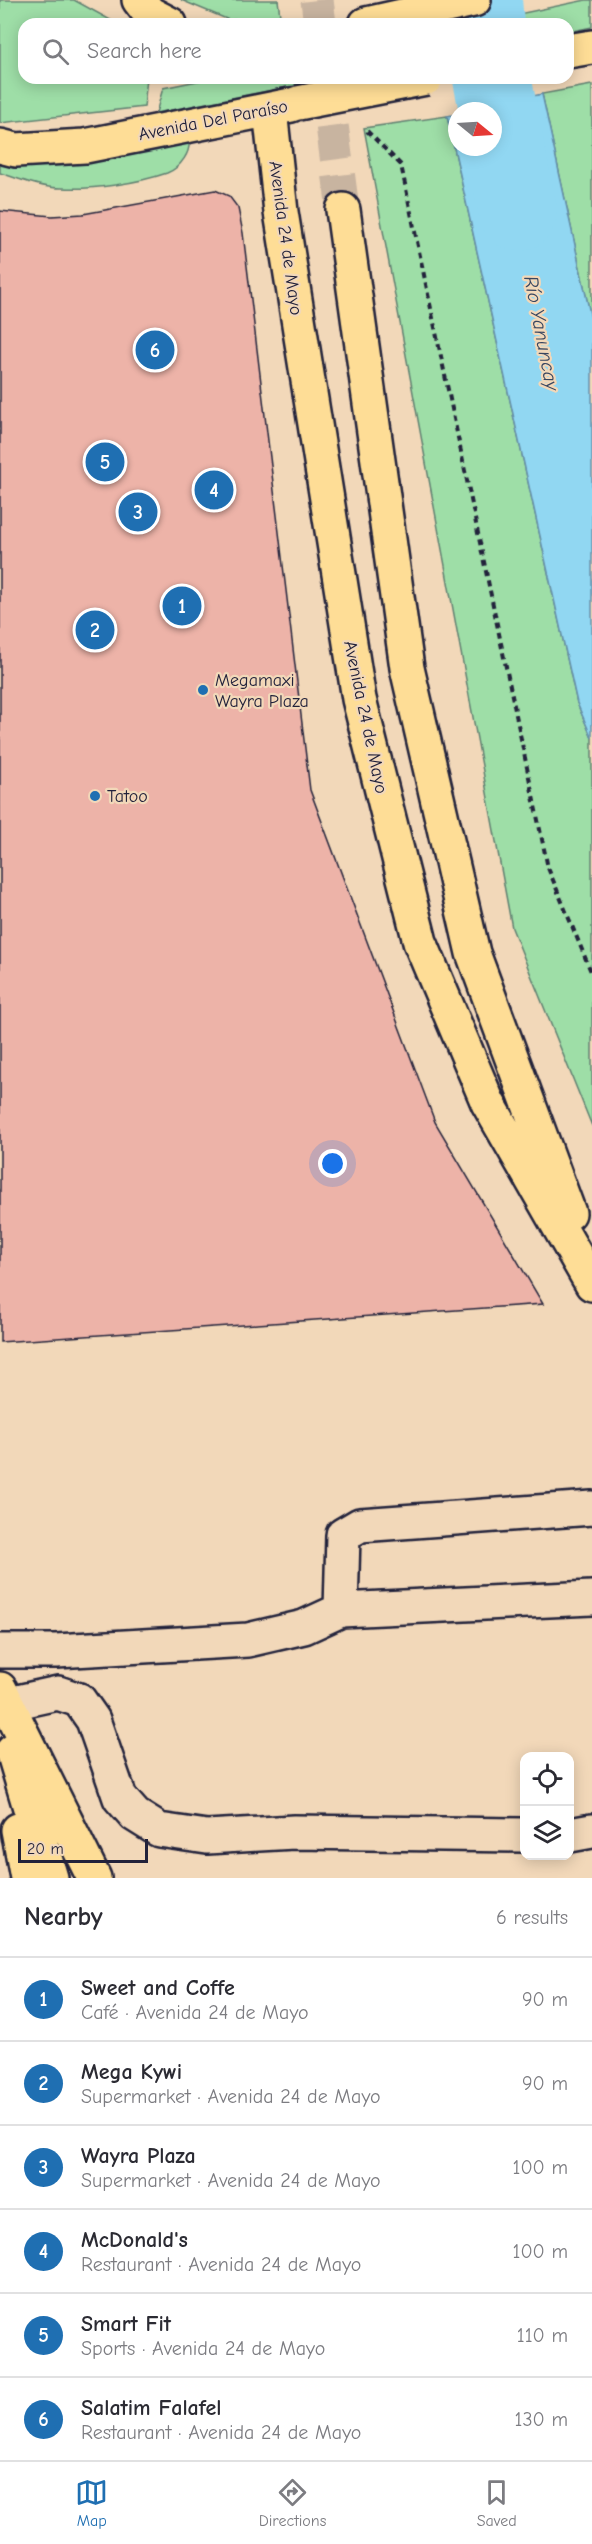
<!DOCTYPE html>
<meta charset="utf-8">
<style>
body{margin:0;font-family:"Comic Neue",sans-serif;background:#f7f7f7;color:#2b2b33}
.controls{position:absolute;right:18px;bottom:18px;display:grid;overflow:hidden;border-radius:12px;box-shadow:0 3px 15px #0003}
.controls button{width:54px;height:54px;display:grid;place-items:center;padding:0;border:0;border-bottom:2px solid #e1e1e2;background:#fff;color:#2b2b33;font:30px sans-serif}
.compass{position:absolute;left:448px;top:102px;width:54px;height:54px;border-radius:50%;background:#fff;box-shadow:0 3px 15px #0003;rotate:108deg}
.scale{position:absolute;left:18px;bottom:15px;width:130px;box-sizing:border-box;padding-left:6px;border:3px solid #22223b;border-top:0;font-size:16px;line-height:21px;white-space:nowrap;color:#22223b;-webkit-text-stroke:4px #f2d8b9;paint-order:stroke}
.you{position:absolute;left:333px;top:1164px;width:21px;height:21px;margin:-15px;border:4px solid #fff;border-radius:50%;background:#1a73e8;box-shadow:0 0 0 9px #1a73e833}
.badge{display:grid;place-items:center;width:39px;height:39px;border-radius:50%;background:#1f6fb2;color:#fff;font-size:20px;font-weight:700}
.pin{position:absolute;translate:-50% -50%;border:3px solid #fff;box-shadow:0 2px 6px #0006}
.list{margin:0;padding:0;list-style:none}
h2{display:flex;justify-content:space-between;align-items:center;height:78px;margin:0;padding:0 24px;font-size:26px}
h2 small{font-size:20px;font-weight:400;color:#7c7c81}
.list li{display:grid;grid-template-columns:39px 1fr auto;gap:18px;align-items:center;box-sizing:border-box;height:84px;padding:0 24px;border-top:2px solid #e1e1e2}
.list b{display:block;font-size:22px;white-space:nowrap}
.list p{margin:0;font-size:20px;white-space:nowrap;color:#7c7c81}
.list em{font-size:20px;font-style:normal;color:#7c7c81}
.icon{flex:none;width:33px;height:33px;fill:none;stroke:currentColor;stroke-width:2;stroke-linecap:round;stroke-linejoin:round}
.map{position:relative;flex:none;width:592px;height:1878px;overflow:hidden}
.search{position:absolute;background:#fff;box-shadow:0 3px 15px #0003;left:18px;right:18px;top:18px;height:66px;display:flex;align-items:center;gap:15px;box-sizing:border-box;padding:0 21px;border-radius:18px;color:#7c7c81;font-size:22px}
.sheet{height:582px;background:#fff}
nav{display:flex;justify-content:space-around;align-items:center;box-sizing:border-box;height:84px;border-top:2px solid #e1e1e2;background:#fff;font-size:16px;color:#7c7c81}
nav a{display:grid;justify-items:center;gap:3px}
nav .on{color:#1f6fb2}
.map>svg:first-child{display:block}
.green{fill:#9edea7;stroke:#608071;stroke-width:1.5}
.water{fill:#91d7f2;stroke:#658fa9;stroke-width:1.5}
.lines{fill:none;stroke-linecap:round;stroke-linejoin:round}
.river{stroke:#91d7f2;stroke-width:78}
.building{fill:#edb3a8;stroke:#22223b;stroke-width:1.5}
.major-tunnel{stroke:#c8b4a0;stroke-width:33;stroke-dasharray:33 16;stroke-linecap:butt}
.minor-casing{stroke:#22223b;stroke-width:38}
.major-casing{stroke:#22223b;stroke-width:38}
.path{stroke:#22223b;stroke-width:4;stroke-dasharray:6 4.5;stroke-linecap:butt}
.minor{stroke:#f2d8b9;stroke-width:33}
.major{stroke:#fedd96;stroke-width:33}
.major-bridge-casing{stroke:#22223b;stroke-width:38;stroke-linecap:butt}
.major-bridge{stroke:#fedd96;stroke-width:33}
.poi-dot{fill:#1f6fb2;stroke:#f2d8b9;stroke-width:2}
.labels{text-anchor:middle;stroke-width:4.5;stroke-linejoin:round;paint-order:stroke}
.street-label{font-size:18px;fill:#22223b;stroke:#f2d8b9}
.poi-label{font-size:18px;fill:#22223b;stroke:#f2d8b9;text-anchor:start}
.water-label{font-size:20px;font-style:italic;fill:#384660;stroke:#f2d8b9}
</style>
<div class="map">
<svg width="592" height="1878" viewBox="0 0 592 1878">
<rect width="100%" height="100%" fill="#f2d8b9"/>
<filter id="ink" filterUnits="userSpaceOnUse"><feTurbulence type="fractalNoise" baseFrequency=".0167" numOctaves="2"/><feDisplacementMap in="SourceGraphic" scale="12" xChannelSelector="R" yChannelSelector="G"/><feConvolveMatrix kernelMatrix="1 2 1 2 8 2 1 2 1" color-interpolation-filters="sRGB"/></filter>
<g filter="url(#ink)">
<path class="green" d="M 0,0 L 74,0 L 116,23 L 24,24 L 24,78 L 147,78 L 144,107 L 0,123 Z
M 181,0 L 278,0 L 280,16 L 229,20 Z
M 586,0 L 592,0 L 592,27 L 568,32 L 568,24 L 471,24 Z
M 212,78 L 333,78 L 156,113 L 163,88 Z
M 592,85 L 592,323 L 542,94 Z
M 447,116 L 577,703 L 592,738 L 592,1126 L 512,928 L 364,128 Z
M 188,137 C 193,151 180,168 167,173 C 138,183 93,190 62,188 C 41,188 20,179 0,173 L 0,161 Z"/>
<path class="water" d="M 542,94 L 592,323 L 592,738 L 577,703 L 447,116 L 457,114 L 457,147 L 493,147 L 493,111 L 469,111 Z"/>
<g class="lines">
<path class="river" d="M 483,0 L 485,24
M 492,78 L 518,212"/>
</g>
<path class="building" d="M 215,190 L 229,196 L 238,208 L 243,233 L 310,790 L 435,1122 L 543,1304 L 0,1342 L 0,211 L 52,216 L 83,214 Z"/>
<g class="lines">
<path class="major-tunnel" d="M 317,0 L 320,24
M 326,78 L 343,210"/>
<g class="minor-casing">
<path id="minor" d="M 341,1610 L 343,1535 L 360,1525 L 592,1508
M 0,1651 L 56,1651 L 248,1640 L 304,1627 L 341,1610 L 592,1598
M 8,1704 L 58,1693 L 79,1700 L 93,1720 L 120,1798 L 135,1815 L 159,1830 L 207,1837 L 294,1832 L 524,1835
M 570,1835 L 592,1831"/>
</g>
<g class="major-casing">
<path id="major" d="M 139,0 L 149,13 L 170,24
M 366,24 L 474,0
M 568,51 L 592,47
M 270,110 L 281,212 L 359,699 L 420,942 L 488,1103 L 592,1284
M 0,146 L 16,150 L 85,146 L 291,105
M 343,210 L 407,668 L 473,953 L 569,1213
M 0,1689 L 94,1878
M 13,1751 L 51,1878
M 18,1830 L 27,1878"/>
</g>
<path class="path" d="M 367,131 L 401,165 L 548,868 L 592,974"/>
<use href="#minor" class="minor"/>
<use href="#major" class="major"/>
<g class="major-bridge-casing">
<path id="major-bridge" d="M 298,103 L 426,78"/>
</g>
<use href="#major-bridge" class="major-bridge"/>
</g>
</g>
<g class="poi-dot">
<circle cx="203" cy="690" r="6"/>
<circle cx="95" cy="796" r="6"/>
</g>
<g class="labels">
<g class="street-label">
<text transform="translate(213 120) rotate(-11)" y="6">Avenida Del Paraíso</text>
<text transform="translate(286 238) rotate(82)" y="6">Avenida 24 de Mayo</text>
<text transform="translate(366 717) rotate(78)" y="6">Avenida 24 de Mayo</text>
</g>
<g class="poi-label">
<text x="215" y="686">Megamaxi<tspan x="215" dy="21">Wayra Plaza</tspan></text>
<text x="107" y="802">Tatoo</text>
</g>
<g class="water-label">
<text transform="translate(542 333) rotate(79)" y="7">Río Yanuncay</text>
</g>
</g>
</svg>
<div class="controls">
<button><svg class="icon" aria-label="locate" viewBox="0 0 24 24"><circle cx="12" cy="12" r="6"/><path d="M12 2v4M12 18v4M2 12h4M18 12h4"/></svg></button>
<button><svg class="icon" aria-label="layers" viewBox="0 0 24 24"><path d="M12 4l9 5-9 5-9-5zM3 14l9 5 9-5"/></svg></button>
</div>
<svg class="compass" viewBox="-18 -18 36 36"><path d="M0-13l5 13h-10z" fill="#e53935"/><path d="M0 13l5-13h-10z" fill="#7c7c81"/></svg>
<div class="scale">20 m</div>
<div class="you"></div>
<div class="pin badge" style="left:182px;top:606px">1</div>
<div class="pin badge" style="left:95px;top:630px">2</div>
<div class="pin badge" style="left:138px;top:512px">3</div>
<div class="pin badge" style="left:214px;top:490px">4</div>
<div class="pin badge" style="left:105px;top:462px">5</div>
<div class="pin badge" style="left:155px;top:350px">6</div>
<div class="search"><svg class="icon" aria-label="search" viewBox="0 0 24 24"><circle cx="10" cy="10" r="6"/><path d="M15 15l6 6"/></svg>Search here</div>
</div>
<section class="sheet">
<h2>Nearby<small>6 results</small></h2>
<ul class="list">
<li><span class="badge">1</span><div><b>Sweet and Coffe</b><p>Café · Avenida 24 de Mayo</p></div><em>90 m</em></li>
<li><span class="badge">2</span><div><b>Mega Kywi</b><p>Supermarket · Avenida 24 de Mayo</p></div><em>90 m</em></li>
<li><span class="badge">3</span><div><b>Wayra Plaza</b><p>Supermarket · Avenida 24 de Mayo</p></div><em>100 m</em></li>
<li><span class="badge">4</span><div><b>McDonald's</b><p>Restaurant · Avenida 24 de Mayo</p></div><em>100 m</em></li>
<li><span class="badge">5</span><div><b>Smart Fit</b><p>Sports · Avenida 24 de Mayo</p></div><em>110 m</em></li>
<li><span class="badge">6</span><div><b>Salatim Falafel</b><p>Restaurant · Avenida 24 de Mayo</p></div><em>130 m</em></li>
</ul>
</section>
<nav>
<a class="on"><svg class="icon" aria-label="map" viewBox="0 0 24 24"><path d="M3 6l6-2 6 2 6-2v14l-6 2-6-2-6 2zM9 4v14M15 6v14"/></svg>Map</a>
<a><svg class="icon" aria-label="directions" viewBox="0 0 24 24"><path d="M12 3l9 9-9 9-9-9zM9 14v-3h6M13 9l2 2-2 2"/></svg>Directions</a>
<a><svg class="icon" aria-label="saved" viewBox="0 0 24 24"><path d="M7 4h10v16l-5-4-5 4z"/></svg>Saved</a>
</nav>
